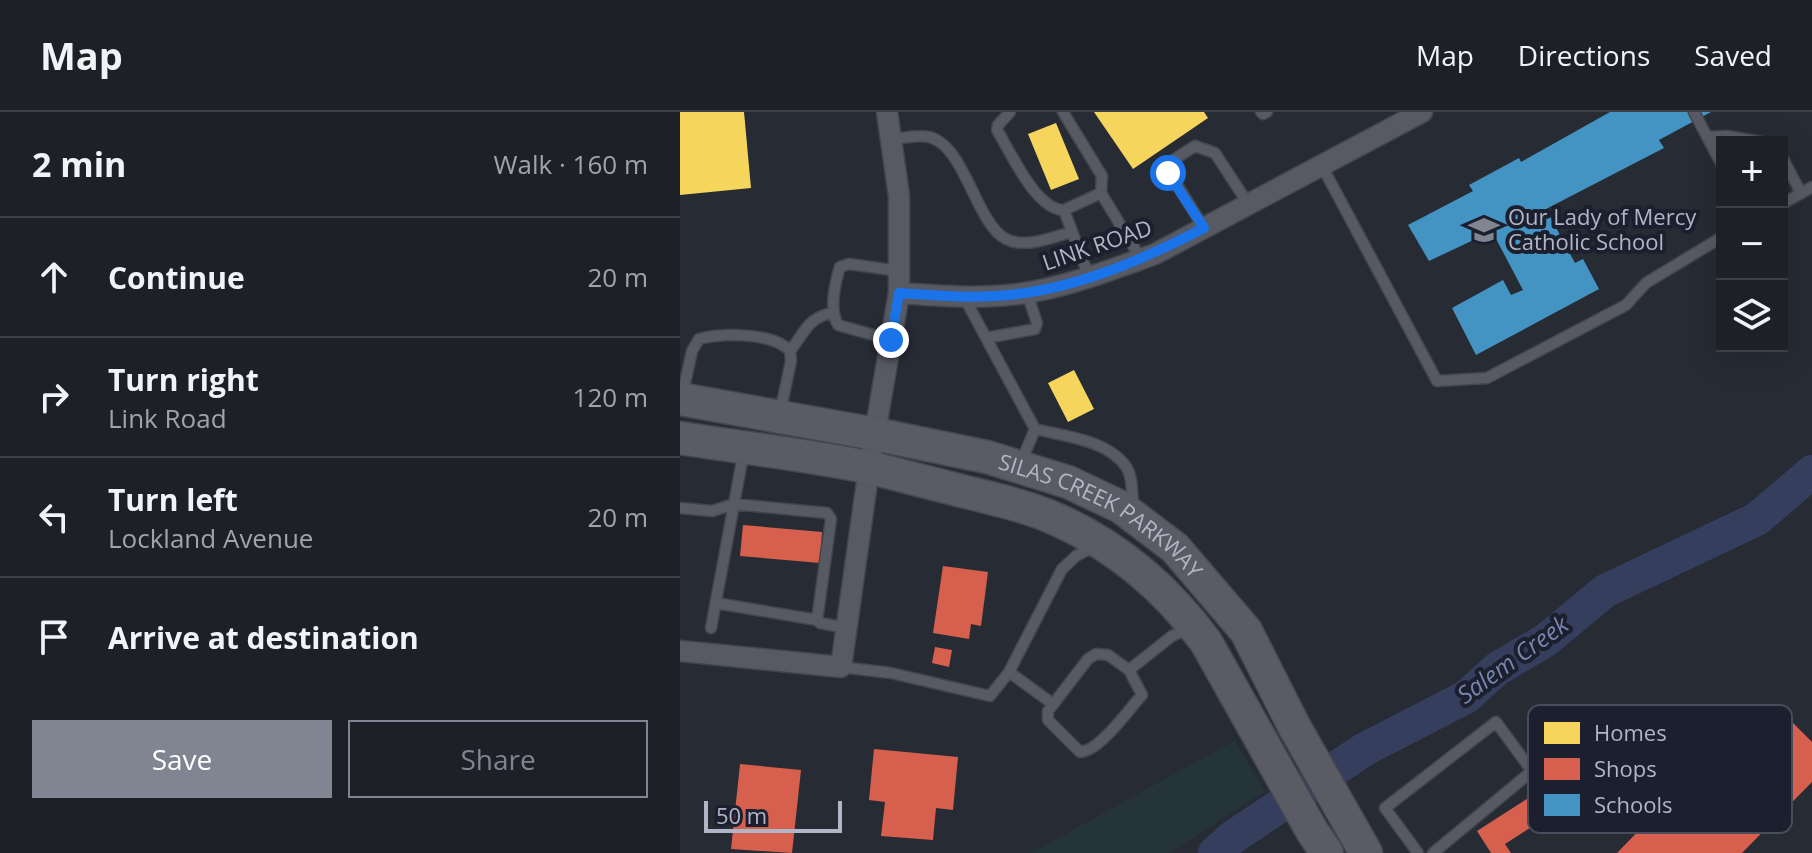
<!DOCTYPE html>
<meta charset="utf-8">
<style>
body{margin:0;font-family:"Open Sans",sans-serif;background:#2a2d33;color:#f1f3f6}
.controls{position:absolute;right:24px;top:24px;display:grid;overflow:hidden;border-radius:0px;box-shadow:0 8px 32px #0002}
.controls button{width:72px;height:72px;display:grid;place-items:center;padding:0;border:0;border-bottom:2px solid #3b3e44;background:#1d2027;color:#f1f3f6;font:40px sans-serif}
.scale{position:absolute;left:24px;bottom:20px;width:138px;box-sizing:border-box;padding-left:8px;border:4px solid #b1b5c5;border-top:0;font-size:22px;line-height:28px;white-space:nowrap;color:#b1b5c5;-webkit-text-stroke:6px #1b1f2e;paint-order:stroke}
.stop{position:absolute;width:24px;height:24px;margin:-18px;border:6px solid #1a73e8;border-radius:50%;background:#fff}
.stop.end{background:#1a73e8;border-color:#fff;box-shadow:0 2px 8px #0008}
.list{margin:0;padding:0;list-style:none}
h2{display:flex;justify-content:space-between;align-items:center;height:104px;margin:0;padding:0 32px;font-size:34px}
h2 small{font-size:26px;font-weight:400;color:#a0a3a7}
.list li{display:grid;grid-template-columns:52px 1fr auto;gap:24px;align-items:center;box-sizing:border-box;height:120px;padding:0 32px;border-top:2px solid #3b3e44}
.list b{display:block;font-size:30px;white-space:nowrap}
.list p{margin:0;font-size:26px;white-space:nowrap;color:#a0a3a7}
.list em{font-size:26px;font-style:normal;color:#a0a3a7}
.actions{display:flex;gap:16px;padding:24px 32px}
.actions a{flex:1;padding:18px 0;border:2px solid #818592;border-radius:0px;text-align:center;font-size:28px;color:#818592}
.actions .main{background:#818592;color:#fff}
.icon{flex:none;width:44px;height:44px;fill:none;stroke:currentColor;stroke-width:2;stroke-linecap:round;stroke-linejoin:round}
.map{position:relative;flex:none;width:1132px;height:741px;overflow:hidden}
header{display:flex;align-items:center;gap:48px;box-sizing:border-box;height:112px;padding:0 40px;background:#1d2027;border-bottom:2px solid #3b3e44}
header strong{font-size:38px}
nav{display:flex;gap:44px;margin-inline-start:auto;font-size:28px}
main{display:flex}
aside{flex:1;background:#1d2027}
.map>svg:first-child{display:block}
.green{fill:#25343a}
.homes{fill:#f6d55c}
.shops{fill:#d6604d}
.schools{fill:#4393c3}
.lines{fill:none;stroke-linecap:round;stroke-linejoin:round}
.river{stroke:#353e5c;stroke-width:34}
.lane-casing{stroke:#43464d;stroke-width:13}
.street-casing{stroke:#43464d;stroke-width:23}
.primary-casing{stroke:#454851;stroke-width:35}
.lane{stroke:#575a62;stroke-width:10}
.street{stroke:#575a62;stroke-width:20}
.primary{stroke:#5a5b64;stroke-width:32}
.route{stroke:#1a73e8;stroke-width:10}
.labels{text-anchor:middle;stroke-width:8;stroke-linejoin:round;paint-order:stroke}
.poi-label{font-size:22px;fill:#b1b5c5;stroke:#1b1f2e;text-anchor:start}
.street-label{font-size:22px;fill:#b1b5c5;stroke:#1b1f2e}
.water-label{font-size:24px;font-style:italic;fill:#7986ad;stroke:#1b1f2e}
.key{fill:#1b1f2e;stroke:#484c5b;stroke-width:2}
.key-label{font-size:22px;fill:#b1b5c5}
</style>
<header>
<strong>Map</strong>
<nav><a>Map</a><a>Directions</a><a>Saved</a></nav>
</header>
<main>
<aside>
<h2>2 min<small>Walk · 160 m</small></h2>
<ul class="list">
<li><svg class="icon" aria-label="ahead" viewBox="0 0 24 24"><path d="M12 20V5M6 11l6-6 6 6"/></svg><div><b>Continue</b></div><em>20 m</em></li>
<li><svg class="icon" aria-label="right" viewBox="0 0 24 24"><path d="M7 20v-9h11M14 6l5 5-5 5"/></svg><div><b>Turn right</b><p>Link Road</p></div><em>120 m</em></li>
<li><svg class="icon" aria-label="left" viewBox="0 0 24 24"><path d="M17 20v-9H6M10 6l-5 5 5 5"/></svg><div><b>Turn left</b><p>Lockland Avenue</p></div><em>20 m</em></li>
<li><svg class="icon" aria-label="arrive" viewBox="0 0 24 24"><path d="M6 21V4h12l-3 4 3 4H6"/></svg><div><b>Arrive at destination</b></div></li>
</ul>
<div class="actions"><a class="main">Save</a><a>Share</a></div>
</aside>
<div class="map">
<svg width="1132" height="741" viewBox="0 0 1132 741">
<rect width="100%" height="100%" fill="#272b34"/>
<path class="green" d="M 554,629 L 585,679 L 489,741 L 351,741 Z"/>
<path class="homes" d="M 0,0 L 64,0 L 71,76 L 0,83 Z
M 414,0 L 524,0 L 528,6 L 453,57 Z
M 376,11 L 399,67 L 371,78 L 348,22 Z
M 394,258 L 414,297 L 388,310 L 368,271 Z"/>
<path class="shops" d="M 63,413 L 142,420 L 140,451 L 60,444 Z
M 263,454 L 308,460 L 301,514 L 291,512 L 289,527 L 253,521 Z
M 255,535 L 272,538 L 269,555 L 252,551 Z
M 1109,607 L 1132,630 L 1132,670 L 1062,741 L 937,741 L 998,678 L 1019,698 Z
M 194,637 L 278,645 L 273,698 L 256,696 L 253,728 L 201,724 L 205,690 L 189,688 Z
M 60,652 L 121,658 L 112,741 L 51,737 Z
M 856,681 L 870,703 L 825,732 L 831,741 L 811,741 L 797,719 Z"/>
<path class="schools" d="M 930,0 L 1031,0 L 979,28 L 984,36 L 866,97 L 895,151 L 903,147 L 919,177 L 796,243 L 772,196 L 823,168 L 831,183 L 843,178 L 814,123 L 805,128 L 802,124 L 749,149 L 728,113 L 793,79 L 789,73 L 839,46 L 841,50 Z"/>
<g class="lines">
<path class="river" d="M 535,741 L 553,725 L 685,637 L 786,585 L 817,557 L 866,528 L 925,479 L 1077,407 L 1132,360"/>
<g class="lane-casing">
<path id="lane" d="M 330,0 L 318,13 L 317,18 C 331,41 356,98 384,98
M 383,0 L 422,64 L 421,81
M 581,0 L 583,2 L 587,0
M 1014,0 L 1042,53
M 1027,25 L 1047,24 L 1081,30
M 211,27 C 222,27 238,22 249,25 C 285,33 296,112 326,127 C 345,137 373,125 392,120
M 1102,45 L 1121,81
M 642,54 L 757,269 L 807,266 L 946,193 L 966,171 L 1042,125
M 1102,92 L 1132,75
M 524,116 L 487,57 L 487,52 L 515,34 L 535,41 L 569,93
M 409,165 L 384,98 L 421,81 L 461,147
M 284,185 L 355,317
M 306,226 L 355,217 L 357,211 L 347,181
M 211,228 L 158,213 C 149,198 155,171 160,155 L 169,152 L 219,159
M 110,239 C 126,219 126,207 154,200
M 2,285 L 12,239 L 19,227 C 42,221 93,220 110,239 L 111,249 L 100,301
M 340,353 L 355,317 C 384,324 429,328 447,356 C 453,367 452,382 453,394
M 0,396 L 32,399 L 54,392 L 147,401 L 151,407 L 137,508 L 140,511 L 166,516
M 36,491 L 137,508
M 31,516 L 64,338
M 161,555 L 211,561 L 310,584 L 329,560 L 382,457 L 396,444 L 415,434
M 449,558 L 462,583 C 448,598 420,639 400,640 L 368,608 L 368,599 L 408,547 L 416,542 L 428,543 L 449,558 L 492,524 L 509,516
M 329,560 L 373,592
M 738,741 L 705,696 L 816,610 L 852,659 L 753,741"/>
</g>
<g class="street-casing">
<path id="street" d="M 219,181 C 259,184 298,187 338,182 C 385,176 430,158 475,142 L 742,0
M 0,539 L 161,555 L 189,356 L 219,181 L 219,84 L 207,0"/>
</g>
<g class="primary-casing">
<g id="primary">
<path id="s1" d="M 0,287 L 195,322 L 307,345 L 388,370 L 441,395 L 495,436 L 566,519 L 614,614 L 686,741"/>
<path d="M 0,326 C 64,336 129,343 192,356 C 219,363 246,370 274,377 C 309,386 345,393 378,408 C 438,435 487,477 526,530 L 632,719 L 647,741"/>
</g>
</g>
<use href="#lane" class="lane"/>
<use href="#street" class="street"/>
<use href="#primary" class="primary"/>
</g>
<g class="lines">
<path class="route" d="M 211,228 L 219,181 C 259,184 298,187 337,182 C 403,174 466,146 524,116 L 488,61"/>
</g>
<defs>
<g id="school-bare" transform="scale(2.4)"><path d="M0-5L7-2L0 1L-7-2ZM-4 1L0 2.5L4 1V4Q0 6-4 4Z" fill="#818592" stroke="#1b1f2e" stroke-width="2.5" paint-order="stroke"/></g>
</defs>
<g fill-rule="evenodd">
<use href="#school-bare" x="804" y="118"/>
</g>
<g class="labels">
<g class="poi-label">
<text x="828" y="113">Our Lady of Mercy<tspan x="828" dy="25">Catholic School</tspan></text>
</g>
<g class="street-label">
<text transform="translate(417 133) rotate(-19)" y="8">LINK ROAD</text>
<text dy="8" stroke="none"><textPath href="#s1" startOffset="442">SILAS CREEK PARKWAY</textPath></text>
</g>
<g class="water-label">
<text transform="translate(833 548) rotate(-36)" y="8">Salem Creek</text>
</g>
</g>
<rect x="848" y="593" width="264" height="128" rx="12" class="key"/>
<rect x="864" y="610" width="36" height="22" fill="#f6d55c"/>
<rect x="864" y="646" width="36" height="22" fill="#d6604d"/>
<rect x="864" y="682" width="36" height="22" fill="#4393c3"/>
<g class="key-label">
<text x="914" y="629">Homes</text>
<text x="914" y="665">Shops</text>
<text x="914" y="701">Schools</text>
</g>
</svg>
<div class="controls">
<button>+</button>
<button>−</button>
<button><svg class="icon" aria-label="layers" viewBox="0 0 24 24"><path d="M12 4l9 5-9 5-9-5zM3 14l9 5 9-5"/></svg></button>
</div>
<div class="scale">50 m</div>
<div class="stop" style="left:488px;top:61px"></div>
<div class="stop end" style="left:211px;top:228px"></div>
</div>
</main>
